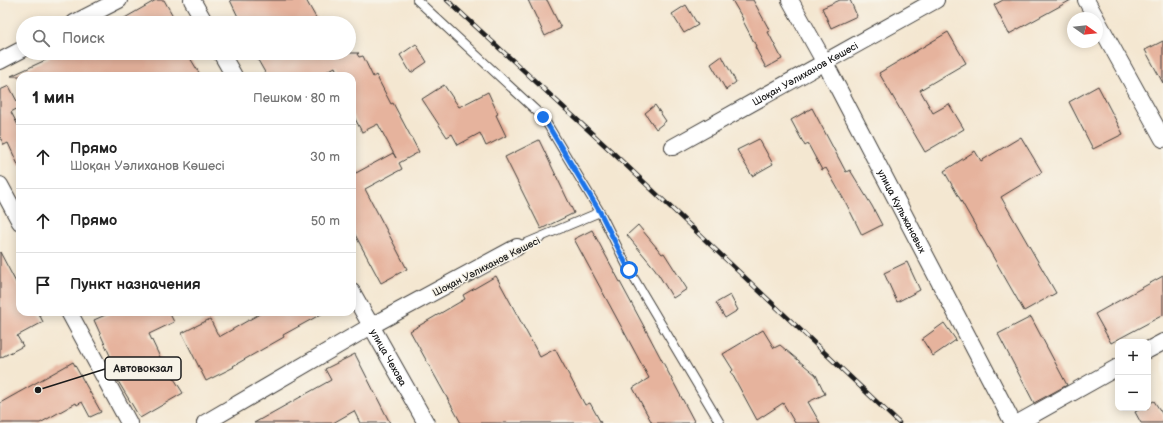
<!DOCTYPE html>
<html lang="ru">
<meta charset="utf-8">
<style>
body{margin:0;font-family:"Balsamiq Sans",sans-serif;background:#f2f2f2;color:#222}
.controls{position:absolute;right:12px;bottom:12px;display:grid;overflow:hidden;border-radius:8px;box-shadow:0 2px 10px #0003}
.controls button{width:36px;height:36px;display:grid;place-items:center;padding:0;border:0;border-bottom:1px solid #e0e0e0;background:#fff;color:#222;font:20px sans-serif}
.compass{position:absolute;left:1067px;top:12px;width:36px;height:36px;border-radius:50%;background:#fff;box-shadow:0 2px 10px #0003;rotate:105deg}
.stop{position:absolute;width:12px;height:12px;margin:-9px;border:3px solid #1a73e8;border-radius:50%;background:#fff}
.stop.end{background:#1a73e8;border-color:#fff;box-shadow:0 1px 4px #0008}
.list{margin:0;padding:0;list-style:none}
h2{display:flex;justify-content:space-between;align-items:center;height:52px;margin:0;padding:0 16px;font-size:17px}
h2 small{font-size:13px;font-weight:400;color:#767676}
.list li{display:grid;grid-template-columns:26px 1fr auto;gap:12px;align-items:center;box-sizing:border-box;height:64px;padding:0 16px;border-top:1px solid #e0e0e0}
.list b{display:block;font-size:15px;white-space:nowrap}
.list p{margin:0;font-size:13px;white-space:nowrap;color:#767676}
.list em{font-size:13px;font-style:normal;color:#767676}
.icon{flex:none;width:22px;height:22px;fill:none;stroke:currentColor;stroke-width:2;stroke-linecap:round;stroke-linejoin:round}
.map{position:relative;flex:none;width:1163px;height:423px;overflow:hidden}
.search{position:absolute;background:#fff;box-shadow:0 2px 10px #0003;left:16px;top:16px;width:340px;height:44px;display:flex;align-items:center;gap:10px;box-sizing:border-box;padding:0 14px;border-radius:22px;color:#767676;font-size:15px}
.panel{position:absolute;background:#fff;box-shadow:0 2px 10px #0003;left:16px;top:72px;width:340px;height:244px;border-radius:12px}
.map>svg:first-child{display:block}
.building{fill:#e6b39d}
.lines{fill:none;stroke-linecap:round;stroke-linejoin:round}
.lane-casing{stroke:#3c3a37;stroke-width:10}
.street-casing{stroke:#3c3a37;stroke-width:18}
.lane{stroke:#fff;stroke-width:8}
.street{stroke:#fff;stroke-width:16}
.rail-casing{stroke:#1c1c1c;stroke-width:4.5}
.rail{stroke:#f7f3e8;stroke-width:3;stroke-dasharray:9;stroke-linecap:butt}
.route{stroke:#1a73e8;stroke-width:5}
.labels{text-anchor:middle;stroke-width:3;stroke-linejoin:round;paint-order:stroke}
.street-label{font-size:10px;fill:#1c1c1c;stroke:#f7f3e8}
.leader{fill:none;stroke:#1c1c1c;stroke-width:1.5}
.callout-dot{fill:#1c1c1c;stroke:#f7f3e8;stroke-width:1.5}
.callout{fill:#f7f3e8;stroke:#1c1c1c;stroke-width:1.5}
.callout-label{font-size:11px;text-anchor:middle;font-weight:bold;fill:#1c1c1c}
</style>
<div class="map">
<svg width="1163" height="423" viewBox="0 0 1163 423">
<rect width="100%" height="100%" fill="#f7f3e8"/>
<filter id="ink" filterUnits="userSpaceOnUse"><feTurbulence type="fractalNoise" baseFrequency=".025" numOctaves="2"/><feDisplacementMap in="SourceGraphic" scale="8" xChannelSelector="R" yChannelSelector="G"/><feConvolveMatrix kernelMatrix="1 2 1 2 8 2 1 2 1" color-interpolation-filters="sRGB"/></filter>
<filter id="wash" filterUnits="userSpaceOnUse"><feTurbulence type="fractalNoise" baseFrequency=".012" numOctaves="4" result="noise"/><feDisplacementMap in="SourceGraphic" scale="16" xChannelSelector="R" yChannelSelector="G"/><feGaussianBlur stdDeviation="0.9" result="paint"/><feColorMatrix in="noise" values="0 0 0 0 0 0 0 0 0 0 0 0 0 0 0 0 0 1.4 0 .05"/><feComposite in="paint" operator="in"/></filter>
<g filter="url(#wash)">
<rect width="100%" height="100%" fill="#f4e7d1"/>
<g id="blocks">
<path class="building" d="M 156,0 L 164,0 L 177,23 L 116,23 Z
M 230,0 L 306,0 L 319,23 L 241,23 Z
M 528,0 L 547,0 L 561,28 L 545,36 Z
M 732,0 L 753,0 L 770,31 L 768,32 L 782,59 L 766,68 L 755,47 L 756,46 L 742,19 L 743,19 Z
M 840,0 L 850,0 L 857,16 L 831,28 L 822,8 Z
M 1003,0 L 1071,0 L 1009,34 L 994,5 Z
M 686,5 L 698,25 L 684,33 L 672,14 Z
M 948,32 L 966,63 L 920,90 L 933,113 L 949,104 L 964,129 L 925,152 L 879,73 Z
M 1163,41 L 1163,83 L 1145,50 Z
M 416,44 L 427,62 L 411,73 L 400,55 Z
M 47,53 L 187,53 L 201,76 L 11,76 L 50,58 Z
M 254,53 L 359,53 L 357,54 L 359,57 L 363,56 L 373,77 L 376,75 L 391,104 L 393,103 L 419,152 L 399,163 L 402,169 L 365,189 L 407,269 L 381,283 L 352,229 L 352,166 L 356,173 L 393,153 L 396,158 L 378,124 L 362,132 L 352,113 L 352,76 L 339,76 L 335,67 L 319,76 L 267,76 Z
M 722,56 L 736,82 L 726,90 L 711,64 Z
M 444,85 L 459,107 L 488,92 L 498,114 L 496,115 L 506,136 L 486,146 L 480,133 L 458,145 L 452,134 L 447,137 L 422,99 Z
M 9,86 L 20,107 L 11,112 L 20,129 L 20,169 L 8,143 L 4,145 L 0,137 L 0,90 Z
M 1098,86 L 1123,134 L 1093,149 L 1069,102 Z
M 655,105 L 666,121 L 656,129 L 645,113 Z
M 812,108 L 846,172 L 850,170 L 872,206 L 882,225 L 862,235 L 847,205 L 826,168 L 822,170 L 808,144 L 805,146 L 791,120 Z
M 1021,137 L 1042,172 L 1001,197 L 1056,293 L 1024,311 L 944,171 L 975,151 L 981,161 Z
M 759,139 L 773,164 L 752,176 L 737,150 Z
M 539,140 L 574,213 L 541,229 L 505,157 Z
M 638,225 L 662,254 L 664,253 L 687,289 L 673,298 L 655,269 L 627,235 Z
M 592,230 L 648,334 L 695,423 L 652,423 L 633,388 L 649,378 L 574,239 Z
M 0,252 L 20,290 L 20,312 L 38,312 L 43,322 L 17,336 L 23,346 L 0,358 Z
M 907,262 L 920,290 L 897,302 L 884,273 Z
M 496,276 L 540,357 L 555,349 L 585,405 L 590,403 L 601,423 L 461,423 L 410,331 L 465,299 L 463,295 Z
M 1163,276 L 1163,315 L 1111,343 L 1095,314 Z
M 730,295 L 738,310 L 725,318 L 716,303 Z
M 112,312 L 169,312 L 174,322 L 149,334 L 166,370 L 168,369 L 183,393 L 140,418 L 112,371 L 116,369 L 94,320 Z
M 263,312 L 325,312 L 283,335 L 284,337 L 233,366 L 234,367 L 206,381 L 182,333 L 210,319 L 219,337 Z
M 1031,317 L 1067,385 L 1034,403 L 998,334 Z
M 944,323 L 956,340 L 933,356 L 922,339 Z
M 763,330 L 774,348 L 780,345 L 816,375 L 825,394 L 808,402 L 820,423 L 795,423 L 783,403 L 757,420 L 731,372 L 733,370 L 723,354 Z
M 355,354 L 390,423 L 360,423 L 354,411 L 333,423 L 254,423 L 331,380 L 325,369 Z
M 73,362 L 101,412 L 90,417 L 82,402 L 77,405 L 76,403 L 40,423 L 0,423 L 0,403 Z
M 1154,401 L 1163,415 L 1163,423 L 1141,423 L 1135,412 L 1142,408 L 1148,408 L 1148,404 Z"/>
</g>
</g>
<g filter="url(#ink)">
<use href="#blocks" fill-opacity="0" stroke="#3c3a37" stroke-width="1"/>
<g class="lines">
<g class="lane-casing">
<path id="lane" d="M 417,0 L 543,117 L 600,212
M 517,247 L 600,212 L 629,270 L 720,423"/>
</g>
<g class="street-casing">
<g id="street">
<path d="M 192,0 L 205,23"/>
<path id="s1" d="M 790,0 L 825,63 L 1013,423"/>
<path d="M 1086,0 L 1096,18"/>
<path d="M 1097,20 L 1163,139"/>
<path d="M 74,23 L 119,0"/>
<path d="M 221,53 L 234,76"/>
<path d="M 0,61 L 23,49"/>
<path id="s2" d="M 673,147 L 936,0"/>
<path d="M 0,185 L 20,222"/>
<path id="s3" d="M 352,292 L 426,423"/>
<path d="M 69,312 L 129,423"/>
<path d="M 1148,350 L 1163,342"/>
<path d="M 205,423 L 371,326 L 517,247"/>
<path d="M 1018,423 L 1118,367"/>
</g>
</g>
<use href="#lane" class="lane"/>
<use href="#street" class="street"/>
<g class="rail-casing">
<path id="rail" d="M 447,0 L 610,150 L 899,423"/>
</g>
<use href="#rail" class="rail"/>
</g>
</g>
<g class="lines" filter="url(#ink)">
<path class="route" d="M 543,117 L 600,212 L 629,270"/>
</g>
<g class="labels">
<g class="street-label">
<text dy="4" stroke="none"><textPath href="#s2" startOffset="151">Шоқан Уәлиханов Көшесі</textPath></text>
<text dy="4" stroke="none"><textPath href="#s1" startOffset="239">улица Кульжановых</textPath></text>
<text transform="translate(486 266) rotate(-27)" y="4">Шоқан Уәлиханов Көшесі</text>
<text dy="4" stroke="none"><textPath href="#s3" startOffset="75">улица Чехова</textPath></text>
</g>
</g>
<path class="leader" d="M38 390L105 369"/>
<circle class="callout-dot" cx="38" cy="390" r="4"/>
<rect class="callout" x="105" y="357" width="76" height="23" rx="4"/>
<g class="callout-label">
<text x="143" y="372">Автовокзал</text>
</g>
</svg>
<div class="controls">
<button>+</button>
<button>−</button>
</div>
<svg class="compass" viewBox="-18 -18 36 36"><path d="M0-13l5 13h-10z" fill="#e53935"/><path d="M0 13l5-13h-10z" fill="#767676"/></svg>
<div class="stop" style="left:629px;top:270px"></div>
<div class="stop end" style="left:543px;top:117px"></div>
<div class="search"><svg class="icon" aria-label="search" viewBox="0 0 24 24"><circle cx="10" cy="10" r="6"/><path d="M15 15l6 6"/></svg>Поиск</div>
<section class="panel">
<h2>1 мин<small>Пешком · 80 m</small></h2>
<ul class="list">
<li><svg class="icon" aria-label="ahead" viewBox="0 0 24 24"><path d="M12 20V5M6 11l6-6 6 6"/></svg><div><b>Прямо</b><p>Шоқан Уәлиханов Көшесі</p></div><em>30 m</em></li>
<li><svg class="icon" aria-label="ahead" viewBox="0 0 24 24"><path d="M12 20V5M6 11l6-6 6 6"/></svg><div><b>Прямо</b></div><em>50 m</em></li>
<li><svg class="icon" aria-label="arrive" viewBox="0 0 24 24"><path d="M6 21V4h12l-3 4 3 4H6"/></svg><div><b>Пункт назначения</b></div></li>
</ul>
</section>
</div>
